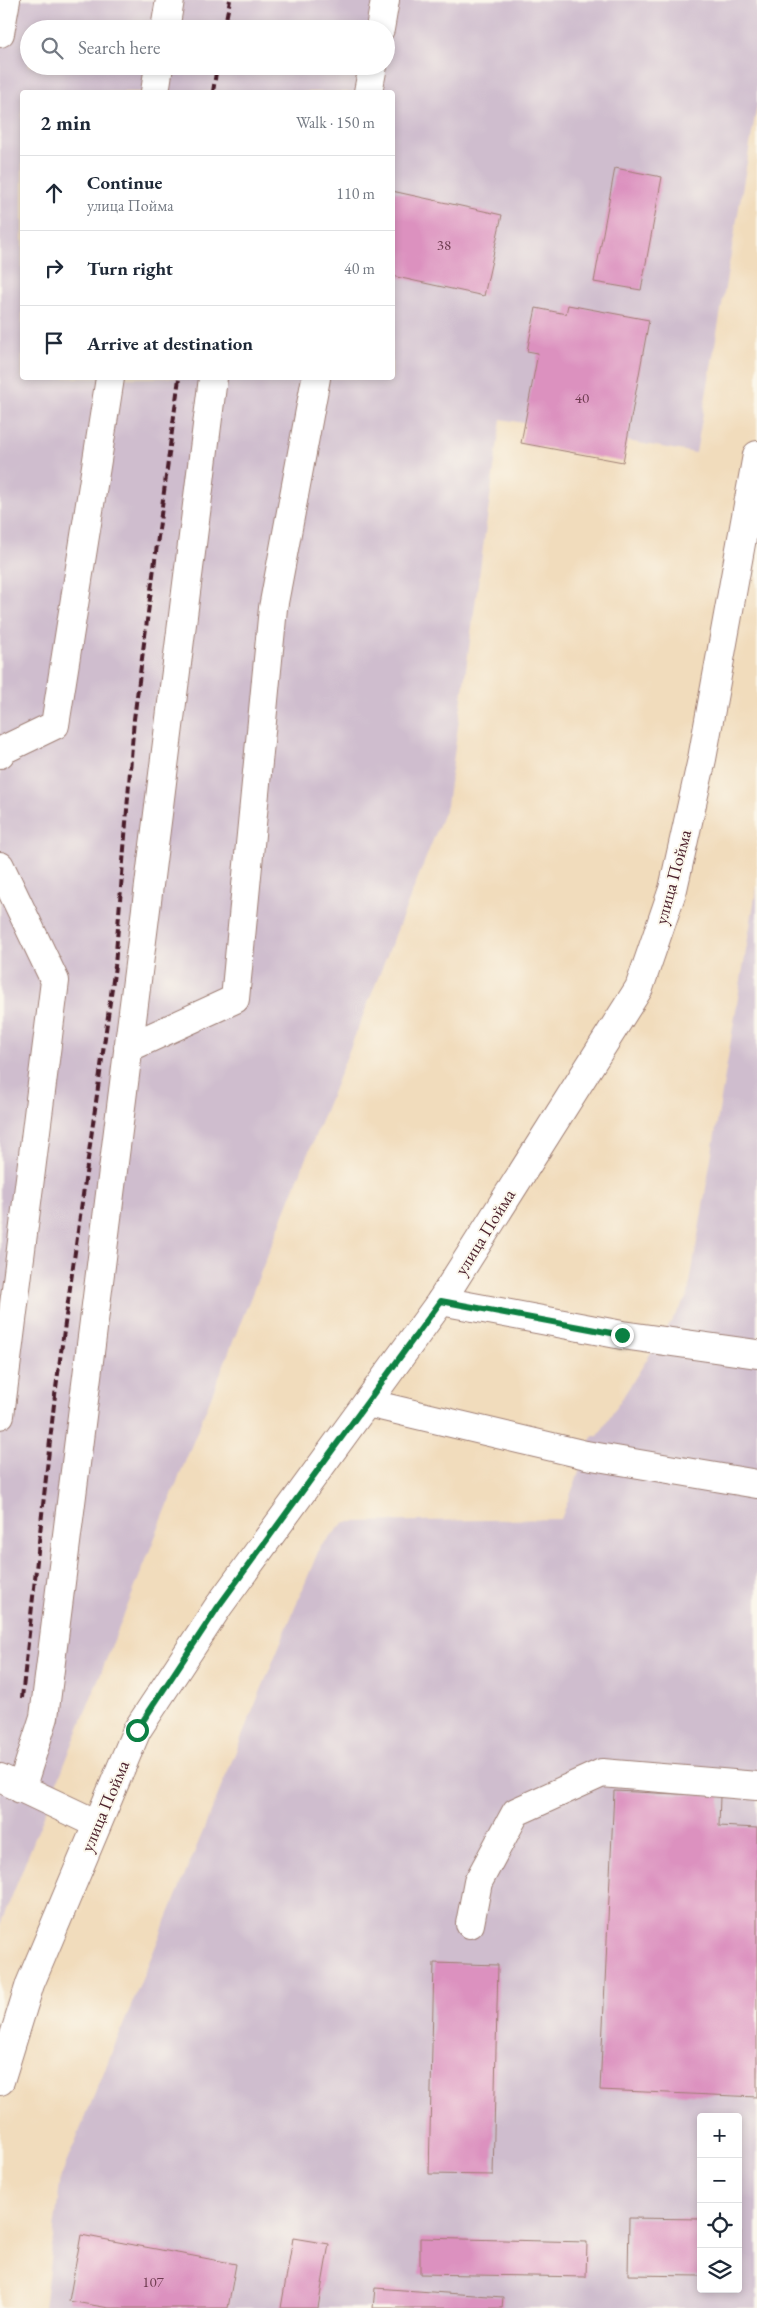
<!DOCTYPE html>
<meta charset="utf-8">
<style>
body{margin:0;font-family:"EB Garamond",serif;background:#f6f6f7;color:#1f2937}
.controls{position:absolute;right:15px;bottom:15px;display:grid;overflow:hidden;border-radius:5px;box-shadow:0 2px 8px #0003}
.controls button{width:45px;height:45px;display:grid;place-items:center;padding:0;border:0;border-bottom:1px solid #e0e1e3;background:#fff;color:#1f2937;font:25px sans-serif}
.stop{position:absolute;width:15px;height:15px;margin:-11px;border:4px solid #0b8043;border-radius:50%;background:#fff}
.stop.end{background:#0b8043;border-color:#fff;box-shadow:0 1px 5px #0008}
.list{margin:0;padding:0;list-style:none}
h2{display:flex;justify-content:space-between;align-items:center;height:65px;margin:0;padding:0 20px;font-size:21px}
h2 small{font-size:16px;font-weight:400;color:#747a83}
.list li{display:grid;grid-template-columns:32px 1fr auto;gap:15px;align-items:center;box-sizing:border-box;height:75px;padding:0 20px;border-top:1px solid #e0e1e3}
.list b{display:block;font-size:19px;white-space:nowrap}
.list p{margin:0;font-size:16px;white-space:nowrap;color:#747a83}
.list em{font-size:16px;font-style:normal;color:#747a83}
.icon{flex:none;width:28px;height:28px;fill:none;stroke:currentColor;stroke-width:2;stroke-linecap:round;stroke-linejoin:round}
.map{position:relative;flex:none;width:757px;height:2308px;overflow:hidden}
.search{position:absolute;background:#fff;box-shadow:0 2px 8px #0003;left:20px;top:20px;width:375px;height:55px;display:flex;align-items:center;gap:12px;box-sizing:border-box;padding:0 18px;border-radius:28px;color:#747a83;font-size:19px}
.panel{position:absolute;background:#fff;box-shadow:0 2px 8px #0003;left:20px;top:90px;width:375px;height:290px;border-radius:5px}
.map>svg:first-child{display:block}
.industrial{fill:#cfbdce;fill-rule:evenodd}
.building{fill:#dc91bf}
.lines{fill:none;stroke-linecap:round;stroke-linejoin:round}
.minor-casing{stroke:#9e7e74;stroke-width:30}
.major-casing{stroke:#9e7e74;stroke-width:30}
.minor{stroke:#fff;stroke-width:28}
.major{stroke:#fff;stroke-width:28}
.rail{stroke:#4a1f2b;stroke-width:4;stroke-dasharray:8 4;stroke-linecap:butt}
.route{stroke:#0b8043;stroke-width:6}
.labels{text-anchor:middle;stroke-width:4;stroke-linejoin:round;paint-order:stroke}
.number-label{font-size:15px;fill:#6e3c50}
.street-label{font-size:18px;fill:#4a1f2b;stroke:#fbf7ec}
</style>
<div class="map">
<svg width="757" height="2308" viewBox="0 0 757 2308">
<rect width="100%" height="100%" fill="#fbf7ec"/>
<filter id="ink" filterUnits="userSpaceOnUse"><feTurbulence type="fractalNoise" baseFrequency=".02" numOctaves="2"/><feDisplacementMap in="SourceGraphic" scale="10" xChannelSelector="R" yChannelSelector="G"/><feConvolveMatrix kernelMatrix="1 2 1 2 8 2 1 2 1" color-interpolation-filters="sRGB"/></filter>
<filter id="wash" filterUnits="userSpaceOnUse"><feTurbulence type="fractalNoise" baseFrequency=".0096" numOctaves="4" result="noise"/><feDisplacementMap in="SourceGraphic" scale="20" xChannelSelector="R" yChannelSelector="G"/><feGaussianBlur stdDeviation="1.12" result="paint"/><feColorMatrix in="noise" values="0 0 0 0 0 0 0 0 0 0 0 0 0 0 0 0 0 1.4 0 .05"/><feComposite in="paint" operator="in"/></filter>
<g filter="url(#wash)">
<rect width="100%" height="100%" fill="#f1dcbc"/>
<path class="industrial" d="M 0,0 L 757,0 L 757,105 L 696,453 L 501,419 L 447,805 L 0,1926 ZM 29,29 L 386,29 L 386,66 L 29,66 ZM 22,92 L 392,92 L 392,378 L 22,378 Z
M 757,885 L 757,2308 L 44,2308 L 61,2176 L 320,1547 L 345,1522 L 561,1519 L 593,1436 L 598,1436 L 688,1295 ZM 701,2117 L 738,2117 L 738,2289 L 701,2289 Z"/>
<g id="blocks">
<path class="building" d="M 615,168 L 662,177 L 641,290 L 594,282 Z
M 392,191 L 502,215 L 484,296 L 392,276 Z
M 568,305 L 649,320 L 623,462 L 521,443 L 538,353 L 527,351 L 536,308 L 566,314 Z
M 614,1791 L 720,1796 L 719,1826 L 757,1828 L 757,2097 L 600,2090 Z
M 434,1963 L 498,1965 L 493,2175 L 429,2174 Z
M 629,2218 L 701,2219 L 701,2276 L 628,2275 Z
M 738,2231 L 741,2231 L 740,2277 L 738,2277 Z
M 81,2235 L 236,2264 L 228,2308 L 109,2308 L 69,2301 Z
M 293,2238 L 329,2244 L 318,2308 L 281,2308 Z
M 420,2238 L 587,2242 L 586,2277 L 420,2274 Z
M 375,2288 L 503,2297 L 502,2308 L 373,2308 Z"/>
</g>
</g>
<g filter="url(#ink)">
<use href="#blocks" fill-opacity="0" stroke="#9e7e74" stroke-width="1"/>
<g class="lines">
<g class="minor-casing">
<path id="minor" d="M 165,29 L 170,0
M 380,29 L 385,0
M 0,33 L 6,0
M 155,92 L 159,66
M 368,92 L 373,66
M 0,754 L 1,751 L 55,725 L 110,378
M 0,866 L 55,981 L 0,1415
M 128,1048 L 235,999 L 273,608 L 316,378
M 441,1301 L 622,1335 L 757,1354
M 367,1403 L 586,1455 L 757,1484
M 0,1778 L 97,1824
M 21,1789 L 44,1717 L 213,378
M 470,1924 L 478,1882 L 516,1812 L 602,1773 L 757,1786"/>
</g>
<g class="major-casing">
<path id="major" d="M 0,2081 L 30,1984 L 137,1730 L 218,1607 L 441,1301 L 639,988 L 673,889 L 702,759 L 757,455"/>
</g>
<use href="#minor" class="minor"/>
<use href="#major" class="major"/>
<path class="rail" d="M 224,29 L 230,0
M 213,92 L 217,66
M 22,1698 L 55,1395 L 115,966 L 134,719 L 179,378"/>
</g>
</g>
<g class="lines" filter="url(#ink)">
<path class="route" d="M 137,1730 L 218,1607 L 441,1301 L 622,1335"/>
</g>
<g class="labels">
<g class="number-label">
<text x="444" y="250">38</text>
<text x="582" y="403">40</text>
<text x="153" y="2287">107</text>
</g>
<g class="street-label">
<text transform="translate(673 877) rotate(-75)" y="6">улица Пойма</text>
<text transform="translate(485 1232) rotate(-58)" y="6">улица Пойма</text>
<text transform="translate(105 1806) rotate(-67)" y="6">улица Пойма</text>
</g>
</g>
</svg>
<div class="controls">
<button>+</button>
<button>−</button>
<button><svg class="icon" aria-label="locate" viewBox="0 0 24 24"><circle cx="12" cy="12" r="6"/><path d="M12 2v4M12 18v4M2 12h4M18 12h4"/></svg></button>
<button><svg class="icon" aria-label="layers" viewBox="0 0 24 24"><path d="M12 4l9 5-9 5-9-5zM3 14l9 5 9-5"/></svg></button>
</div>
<div class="stop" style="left:137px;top:1730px"></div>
<div class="stop end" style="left:622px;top:1335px"></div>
<div class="search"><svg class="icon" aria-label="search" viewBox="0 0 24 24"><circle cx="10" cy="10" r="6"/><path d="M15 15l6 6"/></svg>Search here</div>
<section class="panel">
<h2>2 min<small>Walk · 150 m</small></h2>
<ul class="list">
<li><svg class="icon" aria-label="ahead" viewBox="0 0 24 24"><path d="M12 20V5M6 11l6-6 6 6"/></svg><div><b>Continue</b><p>улица Пойма</p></div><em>110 m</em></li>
<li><svg class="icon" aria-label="right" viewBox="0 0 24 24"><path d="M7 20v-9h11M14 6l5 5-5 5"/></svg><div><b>Turn right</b></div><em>40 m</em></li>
<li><svg class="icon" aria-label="arrive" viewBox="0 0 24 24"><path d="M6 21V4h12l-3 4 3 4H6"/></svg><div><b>Arrive at destination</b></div></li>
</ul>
</section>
</div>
